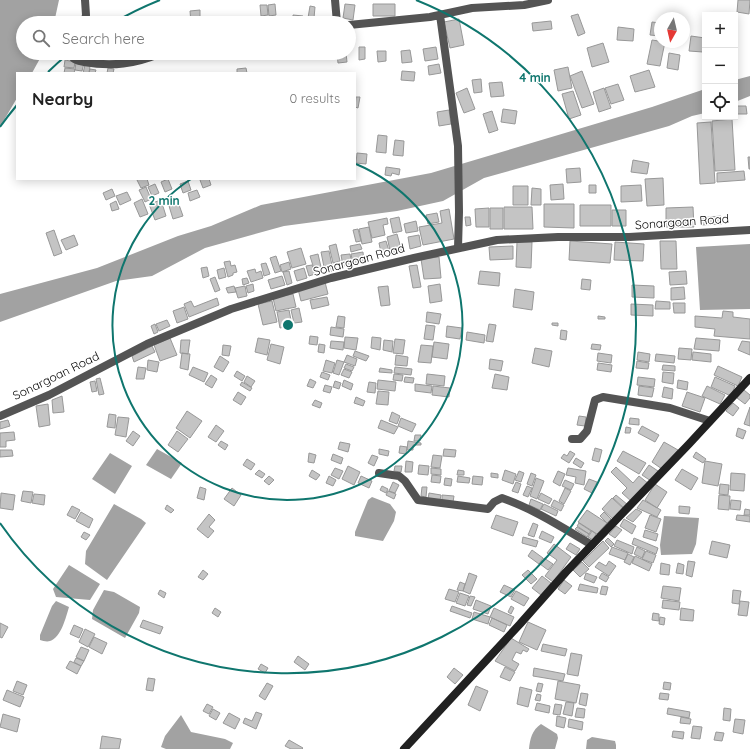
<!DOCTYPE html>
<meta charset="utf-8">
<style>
body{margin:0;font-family:Quicksand,sans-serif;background:#f2f2f2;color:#222}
.controls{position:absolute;right:12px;top:12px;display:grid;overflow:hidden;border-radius:0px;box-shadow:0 2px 10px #0003}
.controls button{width:36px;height:36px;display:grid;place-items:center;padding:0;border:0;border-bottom:1px solid #e0e0e0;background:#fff;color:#222;font:20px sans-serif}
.compass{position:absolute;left:654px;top:12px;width:36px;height:36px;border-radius:50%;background:#fff;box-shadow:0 2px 10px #0003;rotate:188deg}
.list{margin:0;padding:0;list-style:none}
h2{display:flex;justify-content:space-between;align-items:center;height:52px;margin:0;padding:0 16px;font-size:17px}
h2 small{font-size:13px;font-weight:400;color:#767676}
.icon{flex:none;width:22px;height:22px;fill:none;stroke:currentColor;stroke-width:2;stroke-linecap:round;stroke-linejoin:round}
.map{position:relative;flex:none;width:750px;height:749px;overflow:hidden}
.search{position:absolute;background:#fff;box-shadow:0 2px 10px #0003;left:16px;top:16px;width:340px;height:44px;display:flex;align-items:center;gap:10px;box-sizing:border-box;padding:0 14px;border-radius:22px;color:#767676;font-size:15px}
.panel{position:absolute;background:#fff;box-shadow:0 2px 10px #0003;left:16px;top:72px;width:340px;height:108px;border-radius:0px}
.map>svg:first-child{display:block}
.water{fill:#a2a2a2}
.building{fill:#c4c4c4;stroke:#989898}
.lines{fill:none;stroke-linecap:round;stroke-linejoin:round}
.street{stroke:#545454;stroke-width:8}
.secondary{stroke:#212121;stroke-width:8}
.ring{fill:none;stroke:#0f766e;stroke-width:2}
.labels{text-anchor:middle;stroke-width:3;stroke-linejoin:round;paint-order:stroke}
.street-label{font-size:12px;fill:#000;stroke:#fff}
.centre{fill:#0f766e;stroke:#fff;stroke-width:2}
.ring-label{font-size:12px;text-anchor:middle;font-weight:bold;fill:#0f766e;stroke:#fff;stroke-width:3;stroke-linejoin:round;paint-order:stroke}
</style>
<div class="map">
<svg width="750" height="749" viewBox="0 0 750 749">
<rect width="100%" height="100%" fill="#fff"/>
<path class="water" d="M 0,0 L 59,0 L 54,23 L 23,23 L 23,53 L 43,53 L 32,73 L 17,73 L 17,98 L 0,127 Z
M 750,76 L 750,96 L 735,102 L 735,80 Z
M 705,89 L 705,113 L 692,116 L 669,126 L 484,178 L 443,201 L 397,211 L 284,226 L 205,248 L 152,276 L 116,281 L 0,322 L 0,294 L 97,268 L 178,236 L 211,226 L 261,205 L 431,173 L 652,107 Z
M 750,244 L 750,309 L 700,310 L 696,247 Z
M 157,449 L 182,463 L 171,479 L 146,465 Z
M 110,453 L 132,466 L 115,494 L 92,479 Z
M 372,497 L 390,504 L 396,512 L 394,521 L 383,541 L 355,536 L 355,532 L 368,500 Z
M 114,504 L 141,519 L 146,523 L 107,580 L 85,564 L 86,551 Z
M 664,516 L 699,518 L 696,544 L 692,554 L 661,555 L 660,545 Z
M 69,565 L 100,584 L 90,600 L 56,597 L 53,589 Z
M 104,590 L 114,592 L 140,607 L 139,613 L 125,638 L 92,619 L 93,610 Z
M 56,601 L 69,607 C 66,617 61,638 50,641 C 47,642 43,641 40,640 L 40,635 L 52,606 Z
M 181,715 L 191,732 L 225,739 L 233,743 L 230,749 L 166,749 L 161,747 L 165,736 Z
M 541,724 L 557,734 L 558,738 L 555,749 L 529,749 C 530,739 532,730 541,724 Z
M 592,737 L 615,741 L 616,745 L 616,749 L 586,749 L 587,740 Z"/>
<path class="building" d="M 738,0 L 750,0 L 749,14 L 737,12 Z
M 275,4 L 276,15 L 269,16 L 268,5 Z
M 345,4 L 355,5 L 353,20 L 343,18 Z
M 373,4 L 395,4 L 395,16 L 373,16 Z
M 260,5 L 267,5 L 268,15 L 261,16 Z
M 310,6 L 315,7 L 314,18 L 308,18 Z
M 200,10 L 200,23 L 191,23 L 190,11 Z
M 578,14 L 585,33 L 578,36 L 571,16 Z
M 293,15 L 303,16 L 302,22 L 293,22 Z
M 459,19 L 464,45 L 450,48 L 444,22 Z
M 551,21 L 552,29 L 533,31 L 532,23 Z
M 652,22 L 660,23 L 660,36 L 650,35 Z
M 618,27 L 634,29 L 633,41 L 617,40 Z
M 691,36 L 705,38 L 703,52 L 689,51 Z
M 652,40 L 665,42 L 660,66 L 647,64 Z
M 603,43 L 609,62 L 592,67 L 587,48 Z
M 359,47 L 365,47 L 365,59 L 359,60 Z
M 436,47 L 438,59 L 425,61 L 423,49 Z
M 410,50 L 412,62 L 402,63 L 401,51 Z
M 377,51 L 386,51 L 386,61 L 378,62 Z
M 297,53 L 304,53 L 305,58 L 297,59 Z
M 337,53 L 346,53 L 347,62 L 338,63 Z
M 669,53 L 680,55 L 678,70 L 667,68 Z
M 65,60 L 75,62 L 74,68 L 64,67 Z
M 76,62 L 84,63 L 82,71 L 75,70 Z
M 439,64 L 441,73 L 429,75 L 428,66 Z
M 85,65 L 90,66 L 89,73 L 83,73 Z
M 568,67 L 572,88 L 558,91 L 554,70 Z
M 65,68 L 75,69 L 74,73 L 64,73 Z
M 108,68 L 114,69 L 113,73 L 107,73 Z
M 246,68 L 247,73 L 237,73 L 237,69 Z
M 90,69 L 96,70 L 95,73 L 89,73 Z
M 649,70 L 655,87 L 635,92 L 630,76 Z
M 402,71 L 415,72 L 414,81 L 401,80 Z
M 582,71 L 594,104 L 582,108 L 570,76 Z
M 481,79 L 482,92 L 474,93 L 472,80 Z
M 502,82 L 504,96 L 491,97 L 489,83 Z
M 618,84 L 624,100 L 611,104 L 605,88 Z
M 467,88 L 475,109 L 464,113 L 456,93 Z
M 604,88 L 611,108 L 599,112 L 593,92 Z
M 573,91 L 581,115 L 569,119 L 562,94 Z
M 356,97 L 360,97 L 358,108 L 355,107 Z
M 735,106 L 746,106 L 747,114 L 735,114 Z
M 503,109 L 517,111 L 515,124 L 501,122 Z
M 449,110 L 451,124 L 439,126 L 437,112 Z
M 492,111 L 498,130 L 489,133 L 483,114 Z
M 732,119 L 735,170 L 715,171 L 712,121 Z
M 711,122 L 715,183 L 700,184 L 697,123 Z
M 378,135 L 387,136 L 386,153 L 376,152 Z
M 395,140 L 404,141 L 403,156 L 393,155 Z
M 357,153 L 367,154 L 366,164 L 356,163 Z
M 748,157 L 750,157 L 750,169 L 749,169 Z
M 633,160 L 649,163 L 647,174 L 631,172 Z
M 386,167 L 400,169 L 399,175 L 392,173 L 391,176 L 385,175 Z
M 580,168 L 581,182 L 567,183 L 566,169 Z
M 744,171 L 745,180 L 717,182 L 717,173 Z
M 663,178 L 664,205 L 647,206 L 645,179 Z
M 139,179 L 147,179 L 149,185 L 141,188 L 137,180 Z
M 168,179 L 172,189 L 165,192 L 161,182 Z
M 203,179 L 209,179 L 211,185 L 203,188 L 200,180 Z
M 188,181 L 191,190 L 183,193 L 180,184 Z
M 155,184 L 159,193 L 152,196 L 148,187 Z
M 563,184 L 564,199 L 551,200 L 550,185 Z
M 589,185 L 596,185 L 596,193 L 589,193 Z
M 641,185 L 642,201 L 621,202 L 621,186 Z
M 513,186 L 528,186 L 528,205 L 513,205 Z
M 146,187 L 151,199 L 145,202 L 139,190 Z
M 532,188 L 541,189 L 541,205 L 531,205 Z
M 112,189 L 115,196 L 106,200 L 103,193 Z
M 197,190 L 200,197 L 190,201 L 188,193 Z
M 127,192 L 131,200 L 120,205 L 116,196 Z
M 142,199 L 148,214 L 140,217 L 134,203 Z
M 161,200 L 166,216 L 155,220 L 149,204 Z
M 116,201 L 119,209 L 112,211 L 110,204 Z
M 178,202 L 183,216 L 173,219 L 169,206 Z
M 544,204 L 574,204 L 574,228 L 544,227 Z
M 580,205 L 611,205 L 611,226 L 580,226 Z
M 504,207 L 532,207 L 533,229 L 504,229 Z
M 693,207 L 694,227 L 666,227 L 666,208 Z
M 489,208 L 489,227 L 476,227 L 475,209 Z
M 490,208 L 503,208 L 503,229 L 490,229 Z
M 449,209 L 454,239 L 423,245 L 419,227 L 442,223 L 440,211 Z
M 612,210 L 626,210 L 626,226 L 612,226 Z
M 437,213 L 439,222 L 428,224 L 426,215 Z
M 721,216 L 722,224 L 701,225 L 700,218 Z
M 399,217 L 402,231 L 393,233 L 390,219 Z
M 465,217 L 470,217 L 471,225 L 466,226 Z
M 387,218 L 388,224 L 383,225 L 385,235 L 372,238 L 368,222 Z
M 416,221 L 418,231 L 406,233 L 404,224 Z
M 369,227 L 372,242 L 362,244 L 359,229 Z
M 358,229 L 361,241 L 356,242 L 353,230 Z
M 54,230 L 62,253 L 54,256 L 46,233 Z
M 397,234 L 402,252 L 391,255 L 387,237 Z
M 74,235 L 78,245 L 66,250 L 61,240 Z
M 419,235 L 421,246 L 410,249 L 408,237 Z
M 386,241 L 389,251 L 381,253 L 379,243 Z
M 570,241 L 612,244 L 610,263 L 569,260 Z
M 660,241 L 676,241 L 677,269 L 661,269 Z
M 517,242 L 532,242 L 531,268 L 516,267 Z
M 615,242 L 644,244 L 643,261 L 614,260 Z
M 336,244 L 340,261 L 333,263 L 329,246 Z
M 360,244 L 362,249 L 351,252 L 350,246 Z
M 513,246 L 513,259 L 490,260 L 489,247 Z
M 301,248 L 306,264 L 292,268 L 287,252 Z
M 329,251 L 332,265 L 324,267 L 321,252 Z
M 363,252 L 364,263 L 353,264 L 351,254 Z
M 318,254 L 321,267 L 314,269 L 310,256 Z
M 350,254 L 352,265 L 343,266 L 341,255 Z
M 276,256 L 281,271 L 275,273 L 270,258 Z
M 439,257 L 441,278 L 424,279 L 421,259 Z
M 230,261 L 231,266 L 235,265 L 237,272 L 233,273 L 233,275 L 228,277 L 224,262 Z
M 289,262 L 291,269 L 282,272 L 280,265 Z
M 266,263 L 270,274 L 264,276 L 261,264 Z
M 312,265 L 315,274 L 309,276 L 306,266 Z
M 417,265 L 421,287 L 413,288 L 409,266 Z
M 207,267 L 209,276 L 203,278 L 201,268 Z
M 336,267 L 337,270 L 328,272 L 327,268 Z
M 224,268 L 226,277 L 219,279 L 217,270 Z
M 304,268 L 307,278 L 297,281 L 294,271 Z
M 255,269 L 256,273 L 261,271 L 263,278 L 251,282 L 247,271 Z
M 289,271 L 292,283 L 287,285 L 283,272 Z
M 480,271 L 500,273 L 499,286 L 478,284 Z
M 686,271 L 687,284 L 670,285 L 669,272 Z
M 282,276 L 285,285 L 271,289 L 268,280 Z
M 215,277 L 220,290 L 215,292 L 210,279 Z
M 247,278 L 249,283 L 243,285 L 242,279 Z
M 582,279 L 591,280 L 590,290 L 581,289 Z
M 325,282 L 328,294 L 301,301 L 298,289 Z
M 253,284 L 254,291 L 248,293 L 246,286 Z
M 440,284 L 442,301 L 430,303 L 428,286 Z
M 632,285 L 654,286 L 654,298 L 632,297 Z
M 234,286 L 236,292 L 228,293 L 226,288 Z
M 245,286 L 247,296 L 238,298 L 235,288 Z
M 388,286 L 390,305 L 381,306 L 378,287 Z
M 684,287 L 685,299 L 671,300 L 671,288 Z
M 515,289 L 534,292 L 532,310 L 513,307 Z
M 293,294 L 296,307 L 276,311 L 273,298 Z
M 327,297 L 329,305 L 312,309 L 310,300 Z
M 217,298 L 219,305 L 189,317 L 184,304 L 191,301 L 194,307 Z
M 272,301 L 277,322 L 263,325 L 258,304 Z
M 656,301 L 670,302 L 670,309 L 655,309 Z
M 673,303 L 685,303 L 685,313 L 674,313 Z
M 631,304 L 653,305 L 653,316 L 631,315 Z
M 184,307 L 188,319 L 177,323 L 173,311 Z
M 299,308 L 302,322 L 294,323 L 291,310 Z
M 289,310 L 292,325 L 280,328 L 277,312 Z
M 723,311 L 733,312 L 733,317 L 750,319 L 750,339 L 714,336 L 715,329 L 695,327 L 695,316 L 722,318 Z
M 427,312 L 441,314 L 439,324 L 426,322 Z
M 338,316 L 345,317 L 344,328 L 336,327 Z
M 598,316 L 605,317 L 605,319 L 598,319 Z
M 167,320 L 170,326 L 159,331 L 156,324 Z
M 552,323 L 558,323 L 558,326 L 552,325 Z
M 155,324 L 158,332 L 154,334 L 151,326 Z
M 489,324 L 496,325 L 493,342 L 486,341 Z
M 426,325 L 435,326 L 433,340 L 424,339 Z
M 447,326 L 462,328 L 460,339 L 446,337 Z
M 331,327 L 344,329 L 343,337 L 330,335 Z
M 561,330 L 567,331 L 566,340 L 560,339 Z
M 467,332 L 485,335 L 484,343 L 466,340 Z
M 310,336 L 318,337 L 317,345 L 309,344 Z
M 345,337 L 358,338 L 356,350 L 344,348 Z
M 372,337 L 381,338 L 380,350 L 371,348 Z
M 170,338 L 177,355 L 160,361 L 154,345 Z
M 258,338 L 270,340 L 267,355 L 255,352 Z
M 696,338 L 720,340 L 719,351 L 694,349 Z
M 395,339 L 405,340 L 403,354 L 393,353 Z
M 181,340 L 190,340 L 188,354 L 180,353 Z
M 384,340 L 393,341 L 392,352 L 383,350 Z
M 331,341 L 344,342 L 343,350 L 330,348 Z
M 742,341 L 750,342 L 750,355 L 738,350 Z
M 434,342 L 449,344 L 447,359 L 432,357 Z
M 271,344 L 284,347 L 280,364 L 267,360 Z
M 319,344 L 325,345 L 324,353 L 318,352 Z
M 592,344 L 601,345 L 600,350 L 591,349 Z
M 223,345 L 231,346 L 229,356 L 222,355 Z
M 421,345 L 433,346 L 431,363 L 418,362 Z
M 152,346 L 155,352 L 134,362 L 132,356 Z
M 535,348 L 552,351 L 549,367 L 532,363 Z
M 679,348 L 692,349 L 691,360 L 678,359 Z
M 355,351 L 369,356 L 366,361 L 353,356 Z
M 638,352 L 650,354 L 649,362 L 637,360 Z
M 693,352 L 711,354 L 711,362 L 692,360 Z
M 182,353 L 190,354 L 188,370 L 180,368 Z
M 598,353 L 612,355 L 611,363 L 597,361 Z
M 656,354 L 675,356 L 674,363 L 655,361 Z
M 347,355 L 357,359 L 355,366 L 344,362 Z
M 396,355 L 408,357 L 407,366 L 395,365 Z
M 220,356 L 229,362 L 223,372 L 214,367 Z
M 490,359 L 503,361 L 501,371 L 489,369 Z
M 148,360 L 159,362 L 157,372 L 147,370 Z
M 326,360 L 335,363 L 332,373 L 323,371 Z
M 337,360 L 344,362 L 339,375 L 333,373 Z
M 637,361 L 649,363 L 648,369 L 636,368 Z
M 598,363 L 612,365 L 611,372 L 597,370 Z
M 346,364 L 354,367 L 352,371 L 344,368 Z
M 663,365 L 675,366 L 675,371 L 662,370 Z
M 718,366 L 742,377 L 738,386 L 714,375 Z
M 138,367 L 146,368 L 144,379 L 136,379 Z
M 193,367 L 208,373 L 204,382 L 189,375 Z
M 395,367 L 412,369 L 411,375 L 394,373 Z
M 380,368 L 392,370 L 392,373 L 379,372 Z
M 344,369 L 352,372 L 349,378 L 341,375 Z
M 237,371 L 245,376 L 242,381 L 234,376 Z
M 322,372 L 330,375 L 328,380 L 320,377 Z
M 663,372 L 674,373 L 673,384 L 662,382 Z
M 394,374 L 403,375 L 402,381 L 393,380 Z
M 427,374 L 445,376 L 444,386 L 426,384 Z
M 495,374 L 509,377 L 507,390 L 492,388 Z
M 211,375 L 217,379 L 212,388 L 205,384 Z
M 247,376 L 255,381 L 251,387 L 244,382 Z
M 405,377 L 414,378 L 413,383 L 404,382 Z
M 638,377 L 655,379 L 654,387 L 637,385 Z
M 715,377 L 735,386 L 731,396 L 711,387 Z
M 100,378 L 104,394 L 99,395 L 96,379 Z
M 310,379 L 316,382 L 313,388 L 307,386 Z
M 344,380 L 353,384 L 351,390 L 342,386 Z
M 378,380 L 396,382 L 395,391 L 377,389 Z
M 678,380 L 688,382 L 687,390 L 677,388 Z
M 95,381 L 97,391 L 92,392 L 90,382 Z
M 335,381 L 341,383 L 339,389 L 333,387 Z
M 242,382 L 252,388 L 250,391 L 240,385 Z
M 369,382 L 376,383 L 375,393 L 367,392 Z
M 415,384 L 432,386 L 431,393 L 415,391 Z
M 325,385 L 332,387 L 330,393 L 323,391 Z
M 433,386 L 450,388 L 449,397 L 432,395 Z
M 639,386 L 654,388 L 652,397 L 638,395 Z
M 707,386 L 725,395 L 720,404 L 702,396 Z
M 664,387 L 673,389 L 672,399 L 662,397 Z
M 744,390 L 750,395 L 750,398 L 745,404 L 737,398 Z
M 378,391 L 389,392 L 388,405 L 376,404 Z
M 238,392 L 246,397 L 241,405 L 233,400 Z
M 687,392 L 705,398 L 700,412 L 682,406 Z
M 62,396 L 64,412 L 53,413 L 52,400 Z
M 356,397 L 365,401 L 363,406 L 354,403 Z
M 315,400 L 322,403 L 320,408 L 312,405 Z
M 733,403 L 739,408 L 733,416 L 726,411 Z
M 48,404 L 50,425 L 39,427 L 36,406 Z
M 750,407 L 750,426 L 744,424 Z
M 187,411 L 202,421 L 190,438 L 176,428 Z
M 392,412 L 400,416 L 397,424 L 389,421 Z
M 109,414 L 116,415 L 115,428 L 107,427 Z
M 579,416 L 586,417 L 585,426 L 577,425 Z
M 118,417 L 129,418 L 126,437 L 115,435 Z
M 401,418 L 416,424 L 412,432 L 398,426 Z
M 630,418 L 639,419 L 639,425 L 629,424 Z
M 8,420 L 10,426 L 0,429 L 0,422 Z
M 381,420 L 398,427 L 394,434 L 378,428 Z
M 216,425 L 224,431 L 216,442 L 208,437 Z
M 642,426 L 659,435 L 655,442 L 638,433 Z
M 626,427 L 631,428 L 630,433 L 625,433 Z
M 738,428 L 746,431 L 743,439 L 736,436 Z
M 133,431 L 140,436 L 133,446 L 126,441 Z
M 177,431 L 188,439 L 178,452 L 168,445 Z
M 14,432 L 15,440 L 6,441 L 6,447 L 0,447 L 0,433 Z
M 415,435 L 421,435 L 420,441 L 414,441 Z
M 221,441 L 228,445 L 225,450 L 218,445 Z
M 408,441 L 421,443 L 421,445 L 413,445 L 413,450 L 407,450 Z
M 340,442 L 350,444 L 348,452 L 338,449 Z
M 664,442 L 678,450 L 662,469 L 652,462 Z
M 400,446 L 407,447 L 406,454 L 399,453 Z
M 595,448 L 602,450 L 599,462 L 592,460 Z
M 379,449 L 389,451 L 388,456 L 379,454 Z
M 444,449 L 456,450 L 455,457 L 443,456 Z
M 0,450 L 12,450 L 13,456 L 0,457 Z
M 570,451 L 575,454 L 569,463 L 561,458 L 564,454 L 567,456 Z
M 623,451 L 646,463 L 639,474 L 617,461 Z
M 696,452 L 706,459 L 703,463 L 693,457 Z
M 309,453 L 316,455 L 314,463 L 308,462 Z
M 333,454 L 343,458 L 341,464 L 331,460 Z
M 372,455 L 378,457 L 374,466 L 368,463 Z
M 433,455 L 442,456 L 440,468 L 431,467 Z
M 576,458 L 584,463 L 581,468 L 573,463 Z
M 247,459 L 255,464 L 251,470 L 243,465 Z
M 406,461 L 413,462 L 412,472 L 405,472 Z
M 705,461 L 722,464 L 718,486 L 702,483 Z
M 419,465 L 429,466 L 428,475 L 418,474 Z
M 649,465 L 658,471 L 651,481 L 642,475 Z
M 348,466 L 360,472 L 354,485 L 342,479 Z
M 395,466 L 402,466 L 401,472 L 394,471 Z
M 616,467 L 633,483 L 639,476 L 649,484 L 632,502 L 622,493 L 627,488 L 611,472 Z
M 335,468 L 343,471 L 339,479 L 331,475 Z
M 431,468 L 441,469 L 441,475 L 431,474 Z
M 568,468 L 586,471 L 584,485 L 575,483 L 576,477 L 566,475 Z
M 682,469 L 698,478 L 691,490 L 675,480 Z
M 259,470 L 265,474 L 262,478 L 255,474 Z
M 312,470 L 320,475 L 316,480 L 309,476 Z
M 458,470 L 464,471 L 464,475 L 457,475 Z
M 505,470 L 516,474 L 513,484 L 502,480 Z
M 519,471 L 524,473 L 521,482 L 515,480 Z
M 558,471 L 565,474 L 560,486 L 553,482 Z
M 491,473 L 498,474 L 498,478 L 491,477 Z
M 531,473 L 536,475 L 532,486 L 527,484 Z
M 731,473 L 745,474 L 744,491 L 730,490 Z
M 432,475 L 441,476 L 440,483 L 431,482 Z
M 269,476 L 274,480 L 269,485 L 264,481 Z
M 329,476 L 336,480 L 333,486 L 326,483 Z
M 361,476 L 372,481 L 369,488 L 358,483 Z
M 458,476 L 470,478 L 469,483 L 457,482 Z
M 473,476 L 483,477 L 482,485 L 472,484 Z
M 445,478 L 452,479 L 451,486 L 444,485 Z
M 536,478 L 544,481 L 537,499 L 530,496 Z
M 589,479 L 597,482 L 592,493 L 584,489 Z
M 565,480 L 574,484 L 571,490 L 562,486 Z
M 393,482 L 399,485 L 395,493 L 389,491 Z
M 516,482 L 521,484 L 518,493 L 512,491 Z
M 655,484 L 667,492 L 657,508 L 645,500 Z
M 720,484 L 729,485 L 728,495 L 719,494 Z
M 382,486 L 388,489 L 386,493 L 380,490 Z
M 527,486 L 532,488 L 528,497 L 523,495 Z
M 200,487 L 206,489 L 204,500 L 197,498 Z
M 422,487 L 427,487 L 426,497 L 421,496 Z
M 232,488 L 241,495 L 234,506 L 224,499 Z
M 565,488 L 571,491 L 564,504 L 559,501 Z
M 23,491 L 33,492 L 31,503 L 21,501 Z
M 388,491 L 396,494 L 394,499 L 386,495 Z
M 1,493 L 15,495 L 13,510 L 0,508 Z
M 429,493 L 441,495 L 440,500 L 428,499 Z
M 541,493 L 552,499 L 549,504 L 538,499 Z
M 34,494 L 45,495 L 44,505 L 32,503 Z
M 442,495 L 454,496 L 453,502 L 442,500 Z
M 616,495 L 628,505 L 625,509 L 613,498 Z
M 719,495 L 730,496 L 729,510 L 718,509 Z
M 612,498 L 624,509 L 614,520 L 602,509 Z
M 531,499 L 543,504 L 540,510 L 529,505 Z
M 554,500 L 564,505 L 561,511 L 551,506 Z
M 643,500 L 661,510 L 657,517 L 637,508 Z
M 731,500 L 741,501 L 740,510 L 730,509 Z
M 544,504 L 558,511 L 556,516 L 541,509 Z
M 167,505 L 174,510 L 171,513 L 165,509 Z
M 72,506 L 80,510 L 75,519 L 67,515 Z
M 679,506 L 690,507 L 689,514 L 679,513 Z
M 636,509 L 642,512 L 633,522 L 626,518 Z
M 745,509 L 750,510 L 750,515 L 744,515 Z
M 587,510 L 607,523 L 597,534 L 578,522 Z
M 81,512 L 93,519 L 89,528 L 76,521 Z
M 604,512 L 611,519 L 607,523 L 600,516 Z
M 209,514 L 215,520 L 209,527 L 214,531 L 208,538 L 197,529 Z
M 496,515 L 518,522 L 513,536 L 491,528 Z
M 650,515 L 661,519 L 656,532 L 645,528 Z
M 737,515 L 750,516 L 750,522 L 736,520 Z
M 624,519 L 636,526 L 632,534 L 620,526 Z
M 533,523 L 538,525 L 534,537 L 528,535 Z
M 579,523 L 591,531 L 589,534 L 577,526 Z
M 616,526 L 622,530 L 615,538 L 609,534 Z
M 577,527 L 589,534 L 587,537 L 575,529 Z
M 645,530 L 658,534 L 656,541 L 643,537 Z
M 542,531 L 554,537 L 551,543 L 539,538 Z
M 592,531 L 596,534 L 593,540 L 588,537 Z
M 84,532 L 90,535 L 86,540 L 81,537 Z
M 523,537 L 538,541 L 536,547 L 522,543 Z
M 608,538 L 614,544 L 611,547 L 605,541 Z
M 634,538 L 658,548 L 656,554 L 632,544 Z
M 617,540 L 634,547 L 632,554 L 614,546 Z
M 603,541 L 609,548 L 589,567 L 583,561 Z
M 712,541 L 730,545 L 727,558 L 709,554 Z
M 570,543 L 580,549 L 576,555 L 566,549 Z
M 554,544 L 571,557 L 553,582 L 545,576 L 557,560 L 547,553 Z
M 612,547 L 628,553 L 625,560 L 609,554 Z
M 637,547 L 645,551 L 642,558 L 634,554 Z
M 532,550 L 543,558 L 539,564 L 528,556 Z
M 646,551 L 656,555 L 653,563 L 642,559 Z
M 628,554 L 634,557 L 630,565 L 624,562 Z
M 635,556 L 652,564 L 649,571 L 632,563 Z
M 544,558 L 553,564 L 548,570 L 540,564 Z
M 609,561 L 616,566 L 609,576 L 595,567 L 599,562 L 606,566 Z
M 688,561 L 695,562 L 692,577 L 686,575 Z
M 582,562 L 589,569 L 580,577 L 573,570 Z
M 661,563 L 670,565 L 669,575 L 660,574 Z
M 678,563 L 684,565 L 683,574 L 676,573 Z
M 203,570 L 208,574 L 203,580 L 198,577 Z
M 528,570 L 537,579 L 531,584 L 522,575 Z
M 469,573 L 477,576 L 470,594 L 463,591 Z
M 586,573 L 597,577 L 594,583 L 584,579 Z
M 602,573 L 609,577 L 606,582 L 599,578 Z
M 542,576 L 551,583 L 541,595 L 532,588 Z
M 564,580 L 572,586 L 565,594 L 558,589 Z
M 460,582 L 465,584 L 463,591 L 457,590 Z
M 580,584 L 598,588 L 597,593 L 578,590 Z
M 504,585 L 515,590 L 511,597 L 500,592 Z
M 602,586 L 608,587 L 606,595 L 600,594 Z
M 663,586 L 681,588 L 679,601 L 661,598 Z
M 449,589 L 459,592 L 455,602 L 445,599 Z
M 160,590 L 166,593 L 164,598 L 158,594 Z
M 733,590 L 741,591 L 739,604 L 732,603 Z
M 516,591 L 529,598 L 524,606 L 511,599 Z
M 460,593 L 469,596 L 465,606 L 456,603 Z
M 470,596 L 475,597 L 471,606 L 467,605 Z
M 476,600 L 491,606 L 488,614 L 473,609 Z
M 663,600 L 680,602 L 679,610 L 662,608 Z
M 740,601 L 749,602 L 747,616 L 738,615 Z
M 452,606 L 472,613 L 470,618 L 450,611 Z
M 511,606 L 514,608 L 511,614 L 508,612 Z
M 215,608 L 221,612 L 218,617 L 212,613 Z
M 494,608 L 514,617 L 510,626 L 490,617 Z
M 681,608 L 694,610 L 693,621 L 680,620 Z
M 474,612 L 490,617 L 488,624 L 472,619 Z
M 653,613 L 659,614 L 659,621 L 652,620 Z
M 660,617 L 665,618 L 664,625 L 659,624 Z
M 492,618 L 507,625 L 504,632 L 489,625 Z
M 143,620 L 163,627 L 160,634 L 140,627 Z
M 528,622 L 546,630 L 537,650 L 519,642 Z
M 0,623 L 8,627 L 2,638 L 0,637 Z
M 74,625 L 83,629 L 79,638 L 70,634 Z
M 85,629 L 95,634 L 88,647 L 79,642 Z
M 94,637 L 107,643 L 102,654 L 89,647 Z
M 511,638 L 529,649 L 527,652 L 523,650 L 521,654 L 516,652 L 512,660 L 519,664 L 515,671 L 495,661 Z
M 543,644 L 567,649 L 565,656 L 541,651 Z
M 81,647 L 89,650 L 84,661 L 76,657 Z
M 571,653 L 582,655 L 578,676 L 567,674 Z
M 298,656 L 309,664 L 305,670 L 294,662 Z
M 76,658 L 84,661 L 81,666 L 74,662 Z
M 70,661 L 81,666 L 77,674 L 66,668 Z
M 261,664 L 268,668 L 265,673 L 258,669 Z
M 505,667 L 515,672 L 510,681 L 500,677 Z
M 454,668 L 463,675 L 455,684 L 447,677 Z
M 534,668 L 565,674 L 563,681 L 533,676 Z
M 148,678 L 155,679 L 153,691 L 146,690 Z
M 17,681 L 27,685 L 23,695 L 13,691 Z
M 558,681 L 580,685 L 576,703 L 555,699 Z
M 664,682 L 671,683 L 670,690 L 663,689 Z
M 267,683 L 273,686 L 265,700 L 259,696 Z
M 538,683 L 543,684 L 541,692 L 536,691 Z
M 476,686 L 488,691 L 480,711 L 468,705 Z
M 520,687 L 532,690 L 528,707 L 517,704 Z
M 7,690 L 24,697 L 20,707 L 3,700 Z
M 581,693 L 588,694 L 586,706 L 579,704 Z
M 660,693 L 669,694 L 668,700 L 659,699 Z
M 537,694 L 541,695 L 540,701 L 535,700 Z
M 566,702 L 574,703 L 572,716 L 563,714 Z
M 537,703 L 550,706 L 549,713 L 535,710 Z
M 207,704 L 213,707 L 209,714 L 203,711 Z
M 555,704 L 562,705 L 560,715 L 553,714 Z
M 577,708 L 585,709 L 584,718 L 575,717 Z
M 668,708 L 690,712 L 689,718 L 667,714 Z
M 724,708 L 731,709 L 730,721 L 723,720 Z
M 213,709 L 220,713 L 216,720 L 209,716 Z
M 256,712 L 262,714 L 256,729 L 243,723 L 245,718 L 252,721 Z
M 229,713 L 240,719 L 235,729 L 223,723 Z
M 3,714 L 20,719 L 17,732 L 0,727 Z
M 557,716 L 566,718 L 564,728 L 556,726 Z
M 681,717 L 691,719 L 690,724 L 680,723 Z
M 569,719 L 583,722 L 582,730 L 568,727 Z
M 735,719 L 745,720 L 743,734 L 733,732 Z
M 693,726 L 702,727 L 700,739 L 691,738 Z
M 673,731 L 684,732 L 683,739 L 672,737 Z
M 716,732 L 724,733 L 722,741 L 714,740 Z
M 102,736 L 121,739 L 119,749 L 100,749 Z
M 289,740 L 303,748 L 302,749 L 291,749 L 285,746 Z"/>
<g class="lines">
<path class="street" d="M 335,0 L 337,23
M 440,15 L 458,146 L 459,212 L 458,248
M 84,23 L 86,15 L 85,0
M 349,25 L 430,17 L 472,8 L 524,5 L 548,0
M 71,53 L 71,55 C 73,60 79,61 84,62 C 112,67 135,64 161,53
M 0,416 L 49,395 L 147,344 L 231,309 L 331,278 L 414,258 L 497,240 L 558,237 L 629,237 L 750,230
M 572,439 L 580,439 L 587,431 L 595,400 L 603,397 L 670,408 L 710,421
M 379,473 L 399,476 L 405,481 L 418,500 L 488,509 L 494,502 L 502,498 C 534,509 563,528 592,545"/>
<path class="secondary" d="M 404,749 L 520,624 L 566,572 L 689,444 L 750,378"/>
</g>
<g class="ring">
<path d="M356 164A175 175 0 1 1 191 179"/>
<path d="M0 127A349 349 0 0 1 17 105M48 72A349 349 0 0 1 68 54M113 23A349 349 0 0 1 160 0M416 0A349 349 0 1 1 0 523"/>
</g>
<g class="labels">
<g class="street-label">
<text transform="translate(682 222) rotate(-4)" y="4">Sonargoan Road</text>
<text transform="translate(359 260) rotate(-15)" y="4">Sonargoan Road</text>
<text transform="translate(56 376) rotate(-26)" y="4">Sonargoan Road</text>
</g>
</g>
<circle cx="288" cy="325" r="6" class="centre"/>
<g class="ring-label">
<text x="535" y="82">4 min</text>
<text x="164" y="205">2 min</text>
</g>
</svg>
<div class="controls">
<button>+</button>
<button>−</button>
<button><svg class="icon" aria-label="locate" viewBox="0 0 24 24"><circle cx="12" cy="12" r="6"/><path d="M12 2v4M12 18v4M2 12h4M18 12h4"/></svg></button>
</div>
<svg class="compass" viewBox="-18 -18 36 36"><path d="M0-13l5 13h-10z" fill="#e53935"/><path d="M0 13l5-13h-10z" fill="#767676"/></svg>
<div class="search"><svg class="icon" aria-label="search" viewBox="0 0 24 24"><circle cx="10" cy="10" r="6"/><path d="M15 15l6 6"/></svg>Search here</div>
<section class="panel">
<h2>Nearby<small>0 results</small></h2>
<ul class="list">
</ul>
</section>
</div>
